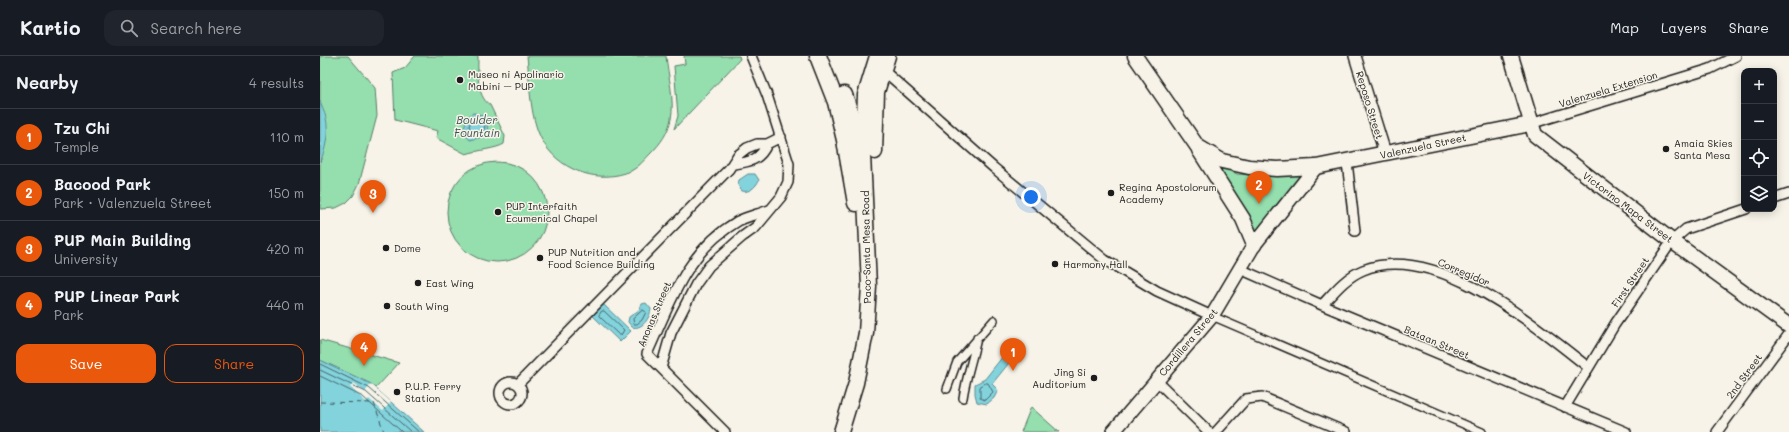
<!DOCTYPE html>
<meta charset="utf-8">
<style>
body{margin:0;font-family:Mali,sans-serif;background:#20242c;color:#f1f3f6}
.controls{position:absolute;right:12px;top:12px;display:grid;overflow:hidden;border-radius:8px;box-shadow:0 2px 10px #0003}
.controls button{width:36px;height:36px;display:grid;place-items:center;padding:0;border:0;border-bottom:1px solid #363941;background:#171b24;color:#f1f3f6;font:20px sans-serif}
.you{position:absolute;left:711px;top:141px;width:14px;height:14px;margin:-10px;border:3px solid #fff;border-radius:50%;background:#1a73e8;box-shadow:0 0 0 6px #1a73e833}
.badge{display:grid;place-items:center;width:26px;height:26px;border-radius:50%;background:#ea580c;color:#fff;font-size:13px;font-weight:700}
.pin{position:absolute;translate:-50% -33px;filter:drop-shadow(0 1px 2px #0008)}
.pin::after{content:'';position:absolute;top:21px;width:14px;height:12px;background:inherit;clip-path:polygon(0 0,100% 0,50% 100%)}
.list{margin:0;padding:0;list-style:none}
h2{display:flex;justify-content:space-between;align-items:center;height:52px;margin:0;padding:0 16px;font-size:17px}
h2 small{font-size:13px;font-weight:400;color:#9ea1a6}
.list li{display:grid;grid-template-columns:26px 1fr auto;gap:12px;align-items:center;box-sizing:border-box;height:56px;padding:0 16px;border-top:1px solid #363941}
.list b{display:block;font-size:15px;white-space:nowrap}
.list p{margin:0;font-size:13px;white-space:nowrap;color:#9ea1a6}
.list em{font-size:13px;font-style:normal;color:#9ea1a6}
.actions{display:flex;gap:8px;padding:12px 16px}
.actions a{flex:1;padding:9px 0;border:1px solid #ea580c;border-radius:12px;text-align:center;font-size:14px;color:#ea580c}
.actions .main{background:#ea580c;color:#fff}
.icon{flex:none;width:22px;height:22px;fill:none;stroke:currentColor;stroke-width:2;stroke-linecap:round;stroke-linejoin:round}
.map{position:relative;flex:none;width:1469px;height:376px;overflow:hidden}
header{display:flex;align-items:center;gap:24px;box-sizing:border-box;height:56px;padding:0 20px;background:#171b24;border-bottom:1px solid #363941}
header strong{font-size:19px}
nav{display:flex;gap:22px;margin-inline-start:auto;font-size:14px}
.search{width:280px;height:36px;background:#20242c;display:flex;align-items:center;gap:10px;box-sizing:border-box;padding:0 14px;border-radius:12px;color:#9ea1a6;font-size:15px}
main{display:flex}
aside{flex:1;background:#171b24}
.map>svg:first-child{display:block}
.green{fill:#95deae;stroke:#587d65}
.water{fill:#83d3dd;stroke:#5a8a90}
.pier{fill:#f7f3e8}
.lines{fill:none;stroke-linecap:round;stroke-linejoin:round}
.shore{stroke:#456569;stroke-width:1}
.ferry{stroke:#3b5356;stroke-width:1;stroke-dasharray:5 4;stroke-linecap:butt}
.pedestrian-casing{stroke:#1c1c1c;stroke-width:10}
.minor-casing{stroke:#1c1c1c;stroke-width:12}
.tertiary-casing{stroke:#1c1c1c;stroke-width:14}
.secondary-casing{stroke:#1c1c1c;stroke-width:16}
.primary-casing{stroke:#1c1c1c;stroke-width:17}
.motorway-casing{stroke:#1c1c1c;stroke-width:19}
.pedestrian{stroke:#f7f3e8;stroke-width:7}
.minor{stroke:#f7f3e8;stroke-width:9}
.tertiary{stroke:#f7f3e8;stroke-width:11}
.secondary{stroke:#f7f3e8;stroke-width:13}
.primary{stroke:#f7f3e8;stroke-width:14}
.motorway{stroke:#f7f3e8;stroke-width:16}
.poi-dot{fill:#1c1c1c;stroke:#f7f3e8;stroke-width:1.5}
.labels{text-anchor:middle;stroke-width:3;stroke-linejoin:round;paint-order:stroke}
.poi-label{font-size:10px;fill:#1c1c1c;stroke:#f7f3e8;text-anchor:start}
.street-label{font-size:10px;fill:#1c1c1c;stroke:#f7f3e8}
.water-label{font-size:11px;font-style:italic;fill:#3b5356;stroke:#f7f3e8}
</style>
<header>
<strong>Kartio</strong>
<div class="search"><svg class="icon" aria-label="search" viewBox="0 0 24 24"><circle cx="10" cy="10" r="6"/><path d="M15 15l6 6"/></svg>Search here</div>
<nav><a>Map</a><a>Layers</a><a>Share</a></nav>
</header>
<main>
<aside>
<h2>Nearby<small>4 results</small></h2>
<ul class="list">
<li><span class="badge">1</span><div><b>Tzu Chi</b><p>Temple</p></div><em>110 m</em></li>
<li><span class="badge">2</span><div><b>Bacood Park</b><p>Park · Valenzuela Street</p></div><em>150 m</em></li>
<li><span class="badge">3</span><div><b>PUP Main Building</b><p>University</p></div><em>420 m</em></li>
<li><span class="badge">4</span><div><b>PUP Linear Park</b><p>Park</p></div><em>440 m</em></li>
</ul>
<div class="actions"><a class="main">Save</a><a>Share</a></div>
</aside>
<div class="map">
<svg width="1469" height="376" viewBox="0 0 1469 376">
<rect width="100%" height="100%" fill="#f7f3e8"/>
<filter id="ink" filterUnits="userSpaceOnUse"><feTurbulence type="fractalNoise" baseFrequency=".025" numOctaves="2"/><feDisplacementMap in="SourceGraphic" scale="8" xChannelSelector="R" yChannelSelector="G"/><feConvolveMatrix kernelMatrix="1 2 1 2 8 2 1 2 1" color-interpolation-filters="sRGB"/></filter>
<g filter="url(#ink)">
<path class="green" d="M 0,0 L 28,0 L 55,32 L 57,60 L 39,128 L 33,140 L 26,147 L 16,152 L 0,153 Z
M 95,0 L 158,0 C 158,15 156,40 170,49 L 185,80 L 184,88 C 176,93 158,94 146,98 L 116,82 L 118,75 L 75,64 L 73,17 L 85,12 Z
M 207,0 L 346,0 C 348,20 355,44 351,63 C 348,77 341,87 331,97 C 325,103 319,111 311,115 C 280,128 243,116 225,89 C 209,66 210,27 207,0 Z
M 364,0 L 419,0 L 420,3 L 354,73 L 358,60 L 354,10 L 365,8 Z
M127 156a50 50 0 1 1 100 0a50 50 0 1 1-100 0Z
M 895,107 L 917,118 L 931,119 L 978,117 L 981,119 L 981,124 L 938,179 L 932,177 Z
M 0,284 L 79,307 L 56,332 L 51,328 L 0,304 Z
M 711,351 L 739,376 L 701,376 Z"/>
<path class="water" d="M 0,44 C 1,51 5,56 6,62 C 9,76 6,93 0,106 Z
M 153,57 C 169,59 169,68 166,80 L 150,84 C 141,76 144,63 153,57 Z
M 428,118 L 435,118 L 439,124 C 436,131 429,137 422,135 L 418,129 L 419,124 Z
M 326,247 L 331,253 C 330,262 322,274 312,271 L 308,266 L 309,261 L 319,254 L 322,248 Z
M 283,248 L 311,275 L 300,286 L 272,259 Z
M 694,286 L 701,292 L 672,328 L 678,334 L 674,342 L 667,348 L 657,346 L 655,338 L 655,328 L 665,323 Z
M 0,304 L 51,328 L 104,376 L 0,376 Z"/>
<path class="pier" d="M 34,327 L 45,336 L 51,328 L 71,346 L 63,355 L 49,343 L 46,346 L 30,331 Z"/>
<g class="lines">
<path class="shore" d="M 155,62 L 163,66 L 165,71 L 162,77 L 152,79 L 149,70 L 152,63 Z
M 323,254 L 326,256 L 322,264 L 317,268 L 314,268 L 313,263 Z
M 282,255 L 284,255 L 304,274 L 301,279 L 299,279 L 279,260 Z
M 0,308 L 49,332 L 99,376
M 0,314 L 46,336 L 91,376
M 0,320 L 43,341 L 82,376
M 666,327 L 668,327 L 673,336 L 665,344 L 660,342 L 660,331 Z"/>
<path class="ferry" d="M 0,346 L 54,347 L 64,376"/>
<g class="pedestrian-casing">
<path id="pedestrian" d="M 892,260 L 1162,376
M 627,333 L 637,306 L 674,264
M 643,342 C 646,321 653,302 657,282"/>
</g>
<g class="minor-casing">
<path id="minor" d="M 563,14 L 674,112 L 785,204 L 837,235 L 892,260
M 1210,68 L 1390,13 L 1416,0
M 1027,106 L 1035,175
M 414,108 C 430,106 440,104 447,88
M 1454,143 L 1469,138
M 920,213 L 1002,249 L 1306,376
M 1002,249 C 1014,236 1026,221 1043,214 C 1116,185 1215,270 1268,311
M 341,312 L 351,277 L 376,228 L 389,210 L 422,181 L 436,171 L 461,141 L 468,126 L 469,108 L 447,39 L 431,0
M 836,324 L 889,376
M180 337a11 11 0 1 1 22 0a11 11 0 1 1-22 0Z
M 198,328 L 409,113 L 418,99 L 427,92 L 437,88 L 447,88 L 461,81
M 1245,351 L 1295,268 L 1352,185 L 1366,173 L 1426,153
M 405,376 L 327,298 C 351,246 365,196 418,165 C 428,160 439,158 449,154
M 896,376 L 926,343 L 942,341 L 1026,376
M 1397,376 L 1469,278"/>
</g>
<g class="tertiary-casing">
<path id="tertiary" d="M 1035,0 L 1065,97"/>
</g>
<g class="secondary-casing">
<path id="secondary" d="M 793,376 L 892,260 L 934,189 L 996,111"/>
</g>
<g class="primary-casing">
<path id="primary" d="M 815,0 L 877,90 L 902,105 L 929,111 L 957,113 L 996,111 L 1210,68
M 1191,0 L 1215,79 L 1352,185 L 1469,270
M 543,85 L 545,39 L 557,0
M 879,94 L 923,163 L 934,189
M 555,96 L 557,36 L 568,0
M 521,376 L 536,327 L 546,277 L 549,230 L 543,99 L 555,60"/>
</g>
<g class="motorway-casing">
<path id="motorway" d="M 498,0 L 516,46 L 525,84 L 536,147
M 524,39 L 535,72 L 540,112"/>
</g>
<use href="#pedestrian" class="pedestrian"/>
<use href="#minor" class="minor"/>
<use href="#tertiary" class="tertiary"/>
<use href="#secondary" class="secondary"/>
<use href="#primary" class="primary"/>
<use href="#motorway" class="motorway"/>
</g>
</g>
<g class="poi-dot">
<circle cx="140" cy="24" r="4"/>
<circle cx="1346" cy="93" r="4"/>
<circle cx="791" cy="137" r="4"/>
<circle cx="178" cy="156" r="4"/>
<circle cx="66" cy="192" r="4"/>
<circle cx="220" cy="202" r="4"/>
<circle cx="735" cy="208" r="4"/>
<circle cx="98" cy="227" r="4"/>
<circle cx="67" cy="250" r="4"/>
<circle cx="774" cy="322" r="4"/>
<circle cx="77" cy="336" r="4"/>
</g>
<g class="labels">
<g class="poi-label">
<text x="148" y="22">Museo ni Apolinario<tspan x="148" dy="12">Mabini – PUP</tspan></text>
<text x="1354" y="91">Amaia Skies<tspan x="1354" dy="12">Santa Mesa</tspan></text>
<text x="799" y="135">Regina Apostolorum<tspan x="799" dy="12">Academy</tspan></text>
<text x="186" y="154">PUP Interfaith<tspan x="186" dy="12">Ecumenical Chapel</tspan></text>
<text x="74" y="196">Dome</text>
<text x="228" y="200">PUP Nutrition and<tspan x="228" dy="12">Food Science Building</tspan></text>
<text x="743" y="212">Harmony Hall</text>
<text x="106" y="231">East Wing</text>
<text x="75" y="254">South Wing</text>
<text x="766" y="320" text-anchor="end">Jing Si<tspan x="766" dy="12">Auditorium</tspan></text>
<text x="85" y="334">P.U.P. Ferry<tspan x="85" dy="12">Station</tspan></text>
</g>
<g class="street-label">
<text transform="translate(1288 33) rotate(-17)" y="4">Valenzuela Extension</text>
<text transform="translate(1050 49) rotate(73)" y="4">Reposo Street</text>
<text transform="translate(1103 90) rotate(-12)" y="4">Valenzuela Street</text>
<text transform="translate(1308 151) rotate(37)" y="4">Victorino Mapa Street</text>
<text transform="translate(546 191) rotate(-91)" y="4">Paco-Santa Mesa Road</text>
<text transform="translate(1144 216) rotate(23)" y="4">Corregidor</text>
<text transform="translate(1310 226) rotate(-56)" y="4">First Street</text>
<text transform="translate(334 258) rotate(-67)" y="4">Anonas Street</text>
<text transform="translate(868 286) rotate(-50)" y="4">Cordillera Street</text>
<text transform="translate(1117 286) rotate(23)" y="4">Bataan Street</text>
<text transform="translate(1424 320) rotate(-54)" y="4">2nd Street</text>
</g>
<g class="water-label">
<text x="157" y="68">Boulder<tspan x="157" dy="13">Fountain</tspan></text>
</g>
</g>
</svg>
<div class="controls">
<button>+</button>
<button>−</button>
<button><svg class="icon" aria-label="locate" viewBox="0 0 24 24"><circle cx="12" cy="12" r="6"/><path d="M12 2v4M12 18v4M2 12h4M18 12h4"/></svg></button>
<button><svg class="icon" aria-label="layers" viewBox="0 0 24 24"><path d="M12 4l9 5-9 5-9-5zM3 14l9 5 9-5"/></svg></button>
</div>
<div class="you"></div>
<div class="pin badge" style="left:693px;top:315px">1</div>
<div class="pin badge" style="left:939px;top:148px">2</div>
<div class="pin badge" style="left:53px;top:157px">3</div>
<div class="pin badge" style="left:44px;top:310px">4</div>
</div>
</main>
